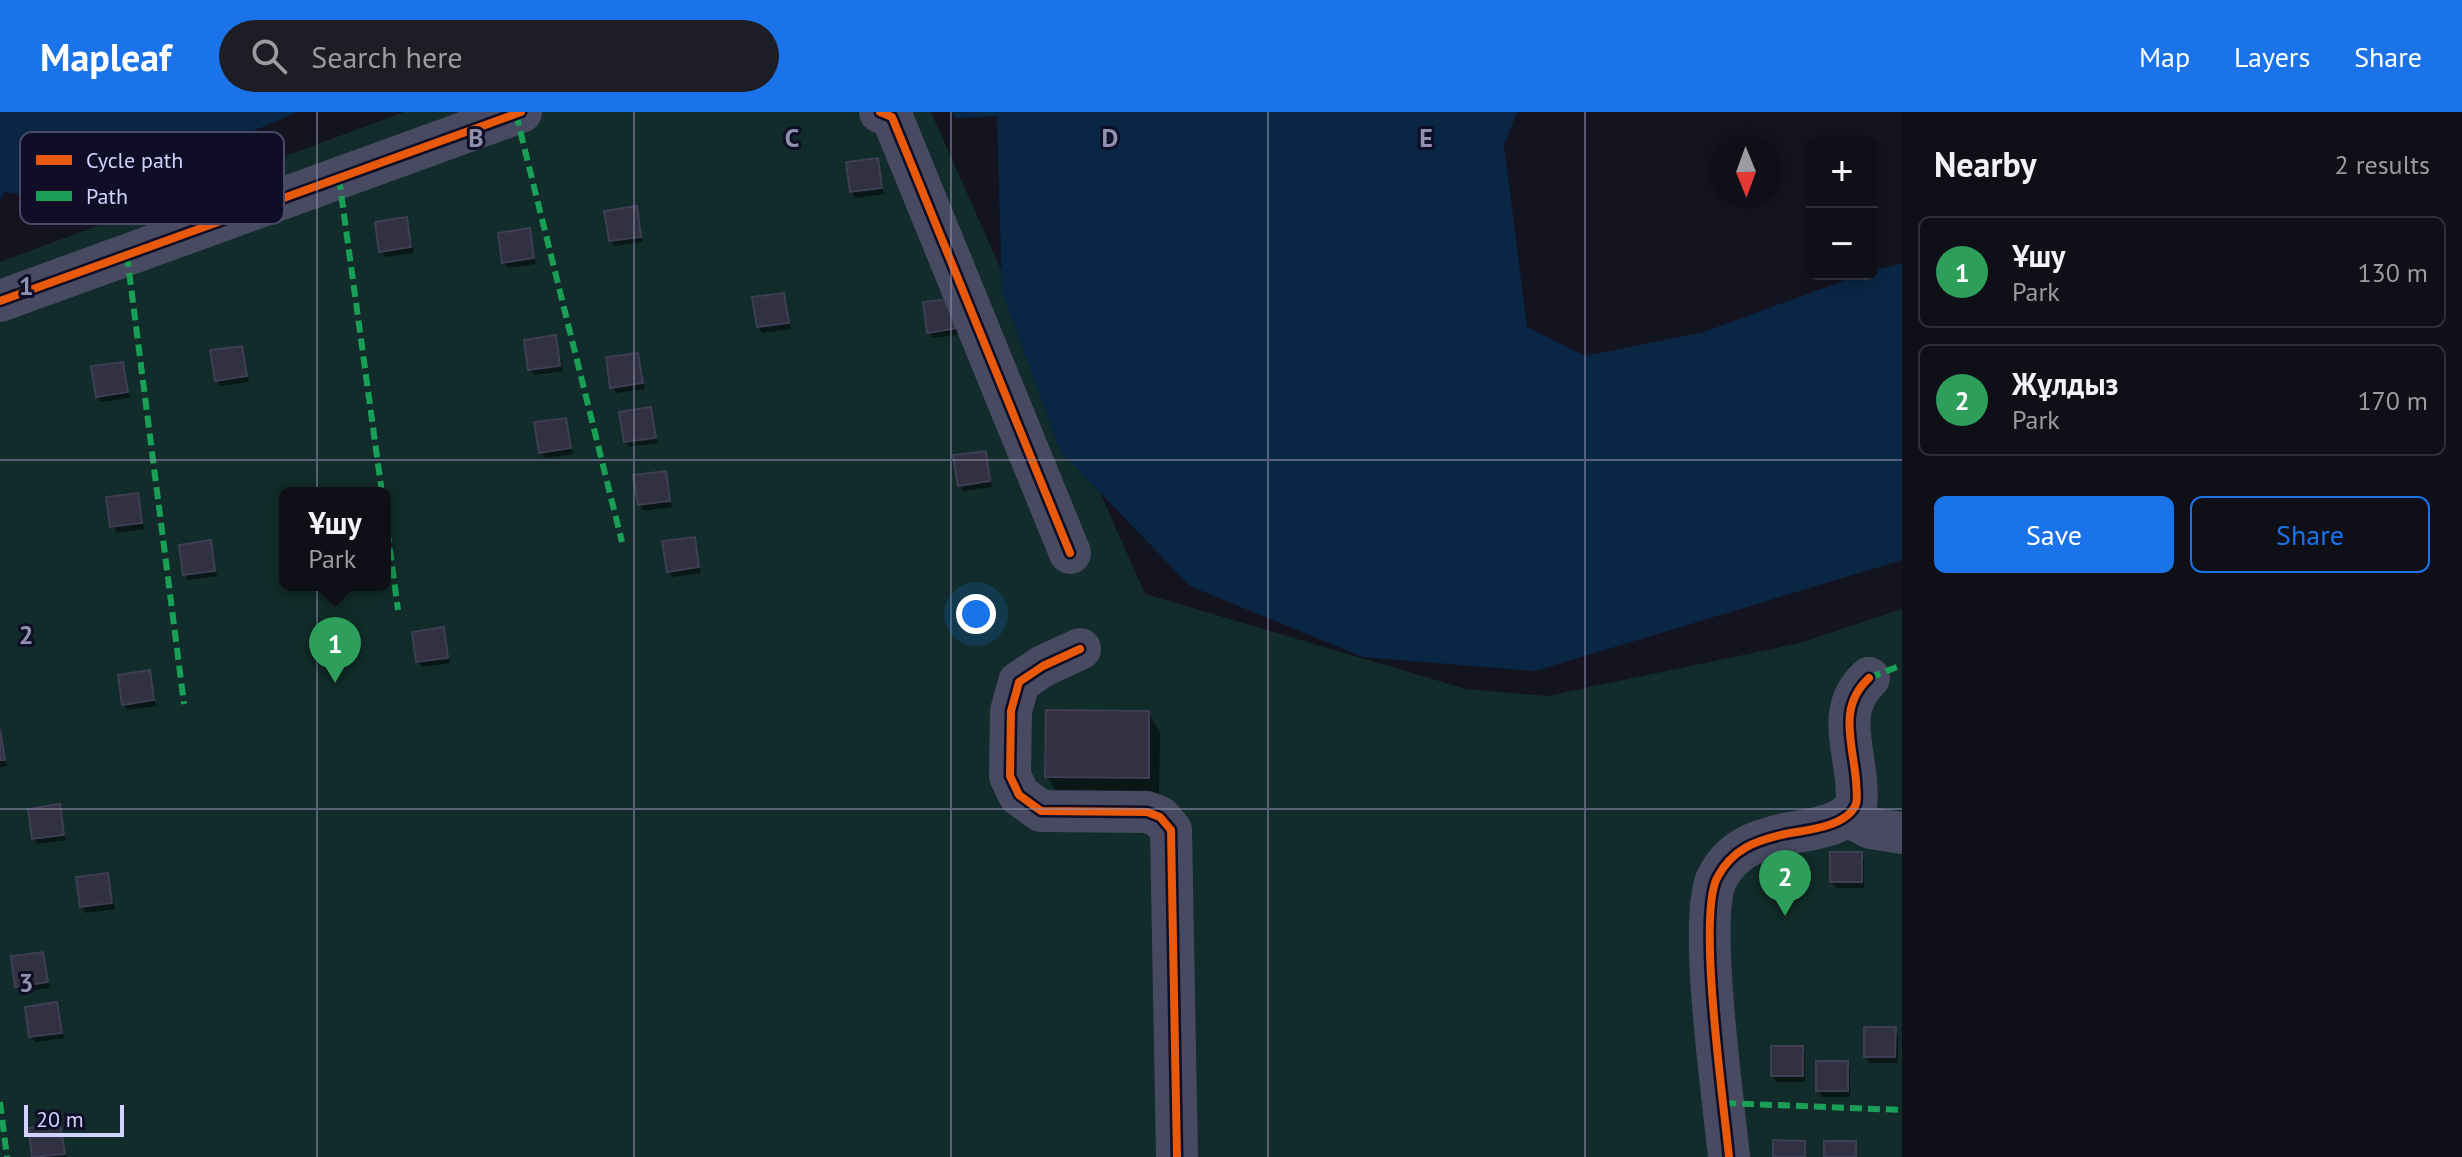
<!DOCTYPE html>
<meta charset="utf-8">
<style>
body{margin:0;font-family:"PT Sans",sans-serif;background:#1d1d25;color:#f1f3f6}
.controls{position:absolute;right:24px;top:24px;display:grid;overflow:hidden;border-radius:12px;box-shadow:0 4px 12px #0003}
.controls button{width:72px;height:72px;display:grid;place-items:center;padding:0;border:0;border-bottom:2px solid #2f2f37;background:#0f0f18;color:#f1f3f6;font:40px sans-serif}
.compass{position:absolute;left:1710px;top:24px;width:72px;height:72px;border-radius:50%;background:#0f0f18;box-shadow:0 4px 12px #0003;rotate:179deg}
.scale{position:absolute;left:24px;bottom:20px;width:100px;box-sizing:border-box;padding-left:8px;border:4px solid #d2d2ff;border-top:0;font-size:22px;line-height:28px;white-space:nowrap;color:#d2d2ff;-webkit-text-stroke:6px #0f0e26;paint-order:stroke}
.you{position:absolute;left:976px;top:502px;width:28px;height:28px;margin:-20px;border:6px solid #fff;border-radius:50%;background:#1a73e8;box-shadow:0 0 0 12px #1a73e833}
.badge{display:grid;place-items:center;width:52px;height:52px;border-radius:50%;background:#1a73e8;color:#fff;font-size:26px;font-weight:700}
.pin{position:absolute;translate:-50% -66px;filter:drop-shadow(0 2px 4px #0008)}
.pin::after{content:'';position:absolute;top:42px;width:28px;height:24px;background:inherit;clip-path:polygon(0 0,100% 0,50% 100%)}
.popup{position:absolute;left:279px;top:375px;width:112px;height:104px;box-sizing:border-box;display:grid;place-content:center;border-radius:12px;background:#0f0f18;filter:drop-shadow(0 2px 6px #0005);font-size:26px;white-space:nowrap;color:#9b9ca2}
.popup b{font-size:30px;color:#f1f3f6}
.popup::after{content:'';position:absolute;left:50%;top:100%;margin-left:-16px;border:16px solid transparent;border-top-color:#0f0f18}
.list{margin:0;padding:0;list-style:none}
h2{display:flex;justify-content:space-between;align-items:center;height:104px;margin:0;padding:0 32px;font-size:34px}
h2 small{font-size:26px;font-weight:400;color:#9b9ca2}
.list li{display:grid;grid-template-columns:52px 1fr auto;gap:24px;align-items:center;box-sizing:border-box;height:112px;margin:0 16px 16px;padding:0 16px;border:2px solid #2f2f37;border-radius:12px}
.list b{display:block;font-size:30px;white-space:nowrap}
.list p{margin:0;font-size:26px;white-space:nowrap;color:#9b9ca2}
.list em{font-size:26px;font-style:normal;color:#9b9ca2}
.actions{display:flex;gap:16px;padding:24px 32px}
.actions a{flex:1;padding:18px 0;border:2px solid #1a73e8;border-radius:12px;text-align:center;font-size:28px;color:#1a73e8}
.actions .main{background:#1a73e8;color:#fff}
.icon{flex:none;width:44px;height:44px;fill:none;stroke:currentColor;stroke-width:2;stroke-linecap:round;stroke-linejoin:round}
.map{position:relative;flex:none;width:1902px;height:1045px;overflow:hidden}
header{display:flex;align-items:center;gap:48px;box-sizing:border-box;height:112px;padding:0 40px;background:#1a73e8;color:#fff}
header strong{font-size:38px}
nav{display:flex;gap:44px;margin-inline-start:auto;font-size:28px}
.search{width:560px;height:72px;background:#1d1d25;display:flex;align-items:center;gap:20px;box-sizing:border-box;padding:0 28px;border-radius:44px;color:#9b9ca2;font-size:30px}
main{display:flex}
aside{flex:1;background:#0f0f18}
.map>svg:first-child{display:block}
.green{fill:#112c2a;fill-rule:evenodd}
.water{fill:#0a2645}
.shadow{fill:#0007}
.building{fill:#323142;stroke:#3e3e54;stroke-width:2}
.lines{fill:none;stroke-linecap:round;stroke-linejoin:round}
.minor{stroke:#474a61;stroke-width:42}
.quiet{stroke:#1a9f57;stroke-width:6;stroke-dasharray:12 6;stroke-linecap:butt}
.cycleway-casing{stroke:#0f0e26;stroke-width:13}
.cycleway{stroke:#e8590c;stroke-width:8}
.grid{fill:none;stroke:#9090b1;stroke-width:2;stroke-opacity:0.55}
.key{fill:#0f0e26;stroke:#4a4967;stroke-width:2}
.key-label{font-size:22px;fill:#d2d2ff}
.grid-label{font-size:26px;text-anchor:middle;font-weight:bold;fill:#9090b1;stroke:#0f0e26;stroke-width:6;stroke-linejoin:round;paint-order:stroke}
</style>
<header>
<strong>Mapleaf</strong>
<div class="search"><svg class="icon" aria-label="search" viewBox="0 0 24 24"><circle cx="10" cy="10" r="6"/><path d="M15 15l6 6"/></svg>Search here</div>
<nav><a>Map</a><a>Layers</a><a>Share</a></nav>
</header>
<main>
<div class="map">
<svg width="1902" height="1045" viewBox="0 0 1902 1045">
<rect width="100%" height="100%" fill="#141420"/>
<path class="green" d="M 404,0 L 931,0 L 1145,482 L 1466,577 L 1547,584 L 1800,531 L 1902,497 L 1902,1045 L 0,1045 L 0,150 ZM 285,381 L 385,381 L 385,473 L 285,473 Z"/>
<path class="water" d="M 0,0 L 297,0 L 91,90 L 4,80 L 0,89 Z
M 953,0 L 1517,0 L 1504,33 L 1527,215 L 1585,244 L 1704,220 L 1862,162 L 1872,162 L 1872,158 L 1902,152 L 1902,448 L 1535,559 L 1363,545 L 1190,474 L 1060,339 L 1002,180 L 997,4 L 955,6 Z"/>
<path class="shadow" d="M 877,48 L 884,82 L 855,86 L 852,80 Z
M 635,96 L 643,130 L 614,134 L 611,128 Z
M 406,107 L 414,141 L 385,145 L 381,139 Z
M 529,119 L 536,152 L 508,156 L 504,150 Z
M 783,183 L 791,217 L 762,221 L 759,215 Z
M 954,188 L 961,222 L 933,226 L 929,220 Z
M 555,225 L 563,259 L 534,263 L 530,257 Z
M 241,236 L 249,270 L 220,274 L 217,268 Z
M 637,243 L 645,277 L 616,281 L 612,275 Z
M 122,252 L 130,286 L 101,290 L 97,284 Z
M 650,297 L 658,331 L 629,335 L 626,329 Z
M 565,308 L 573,342 L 544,346 L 541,340 Z
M 985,341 L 992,375 L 963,379 L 960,373 Z
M 665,361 L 672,395 L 643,399 L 640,393 Z
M 137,383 L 144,417 L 116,421 L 108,387 Z
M 693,427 L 701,461 L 672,465 L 669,459 Z
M 210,430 L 217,464 L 188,468 L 185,462 Z
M 443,517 L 450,551 L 422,555 L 418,549 Z
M 149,560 L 156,594 L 127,598 L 124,592 Z
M 1148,601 L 1160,620 L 1159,685 L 1059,684 L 1047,664 Z
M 0,621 L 7,654 L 0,655 Z
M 59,694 L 66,728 L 37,732 L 34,726 Z
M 1861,742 L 1864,748 L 1864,776 L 1836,776 L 1832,770 Z
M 107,763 L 115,797 L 86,801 L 82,795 Z
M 42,842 L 50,876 L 21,880 L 17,874 Z
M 56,892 L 64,926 L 35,930 L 31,924 Z
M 1894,917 L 1898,923 L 1898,951 L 1869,951 L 1866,945 Z
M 1802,936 L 1805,942 L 1805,970 L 1776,970 L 1773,964 Z
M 1847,951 L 1850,957 L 1850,985 L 1822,985 L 1818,979 Z
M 59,1014 L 66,1045 L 34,1045 L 30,1018 Z"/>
<path class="building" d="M 878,46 L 882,76 L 850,80 L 846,50 Z
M 637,94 L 641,125 L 609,129 L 604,99 Z
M 407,105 L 411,135 L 379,140 L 375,110 Z
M 530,116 L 534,146 L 502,151 L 498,121 Z
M 784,181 L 789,211 L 757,215 L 752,185 Z
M 955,186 L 959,216 L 927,221 L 923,190 Z
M 556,223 L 560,254 L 528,258 L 524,228 Z
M 242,234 L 247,264 L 215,269 L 210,238 Z
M 638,241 L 643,271 L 610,276 L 606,245 Z
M 123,250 L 128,280 L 96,285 L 91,254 Z
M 651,295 L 656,326 L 624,330 L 619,300 Z
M 566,306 L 571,336 L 539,341 L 534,310 Z
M 986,339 L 990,369 L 958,374 L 953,343 Z
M 666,359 L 670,389 L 638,393 L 633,363 Z
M 138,381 L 142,411 L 110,415 L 106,385 Z
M 695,425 L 699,455 L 667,460 L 662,429 Z
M 211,428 L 215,459 L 183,463 L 179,433 Z
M 444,515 L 448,546 L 416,550 L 412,520 Z
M 150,558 L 154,588 L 122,593 L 118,563 Z
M 1046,598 L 1149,599 L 1149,666 L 1045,665 Z
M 0,617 L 5,648 L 0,648 Z
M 60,692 L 64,723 L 32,727 L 28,697 Z
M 1830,740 L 1862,740 L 1862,770 L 1830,770 Z
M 108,761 L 112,791 L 80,795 L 76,765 Z
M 43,840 L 48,870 L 15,875 L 11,844 Z
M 57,890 L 62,921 L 29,925 L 25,895 Z
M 1864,915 L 1896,915 L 1895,945 L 1864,945 Z
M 1771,934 L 1803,934 L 1803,964 L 1771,964 Z
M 1816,949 L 1848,949 L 1848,979 L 1816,979 Z
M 60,1012 L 65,1042 L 32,1045 L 28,1016 Z
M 1773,1028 L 1805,1029 L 1805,1045 L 1773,1045 Z
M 1824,1029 L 1856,1029 L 1856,1045 L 1824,1045 Z"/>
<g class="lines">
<path class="minor" d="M 880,0 L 892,5 L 1070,441
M 0,189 L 521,0
M 1080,537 L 1043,554 L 1019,570 L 1011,599 L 1010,664 L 1019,683 L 1041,699 L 1147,700 L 1160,705 L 1171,718 L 1177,1045
M 1847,704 L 1871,716 L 1902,721
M 1729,1045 C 1724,992 1697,806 1717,766 C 1732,737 1755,729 1785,722 C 1806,718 1847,715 1856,692 C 1858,686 1856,674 1856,668 C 1852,628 1838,595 1869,566"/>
<path class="quiet" d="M 516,2 L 622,430
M 339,66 L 382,381
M 127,143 L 184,592
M 385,401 L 398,498
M 1869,566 L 1902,553
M 0,990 L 7,1045
M 1724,991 L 1902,998"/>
<g class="cycleway-casing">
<path id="cycleway" d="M 880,0 L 892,5 L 1070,441
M 0,189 L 521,0
M 1080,537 L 1043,554 L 1019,570 L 1011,599 L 1010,664 L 1019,683 L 1041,699 L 1147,700 L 1160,705 L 1171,718 L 1177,1045
M 1729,1045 C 1724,992 1697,806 1717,766 C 1732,737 1755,729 1785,722 C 1806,718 1847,715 1856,692 C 1858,686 1856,674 1856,668 C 1852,628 1838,595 1869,566"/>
</g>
<use href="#cycleway" class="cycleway"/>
</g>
<path class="grid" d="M 317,0 L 317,1045M 634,0 L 634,1045M 951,0 L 951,1045M 1268,0 L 1268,1045M 1585,0 L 1585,1045M 0,348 L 1902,348M 0,697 L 1902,697"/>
<rect x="20" y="20" width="264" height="92" rx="12" class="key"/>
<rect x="36" y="43" width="36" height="10" fill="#e8590c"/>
<rect x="36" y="79" width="36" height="10" fill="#1a9f57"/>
<g class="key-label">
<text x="86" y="56">Cycle path</text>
<text x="86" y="92">Path</text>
</g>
<g class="grid-label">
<text x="476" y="35">B</text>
<text x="792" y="35">C</text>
<text x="1110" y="35">D</text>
<text x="1426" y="35">E</text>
<text x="26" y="183">1</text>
<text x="26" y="532">2</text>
<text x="26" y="880">3</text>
</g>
</svg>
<div class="controls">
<button>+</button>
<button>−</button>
</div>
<svg class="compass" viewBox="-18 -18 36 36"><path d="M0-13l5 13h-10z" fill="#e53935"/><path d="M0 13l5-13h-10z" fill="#9b9ca2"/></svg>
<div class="scale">20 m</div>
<div class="you"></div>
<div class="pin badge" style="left:335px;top:571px;background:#2e9e5b">1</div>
<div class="popup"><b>Ұшу</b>Park</div>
<div class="pin badge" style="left:1785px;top:804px;background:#2e9e5b">2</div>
</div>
<aside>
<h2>Nearby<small>2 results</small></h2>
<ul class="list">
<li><span class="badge" style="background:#2e9e5b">1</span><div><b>Ұшу</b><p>Park</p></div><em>130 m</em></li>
<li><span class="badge" style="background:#2e9e5b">2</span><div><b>Жұлдыз</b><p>Park</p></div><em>170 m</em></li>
</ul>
<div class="actions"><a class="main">Save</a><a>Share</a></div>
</aside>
</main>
